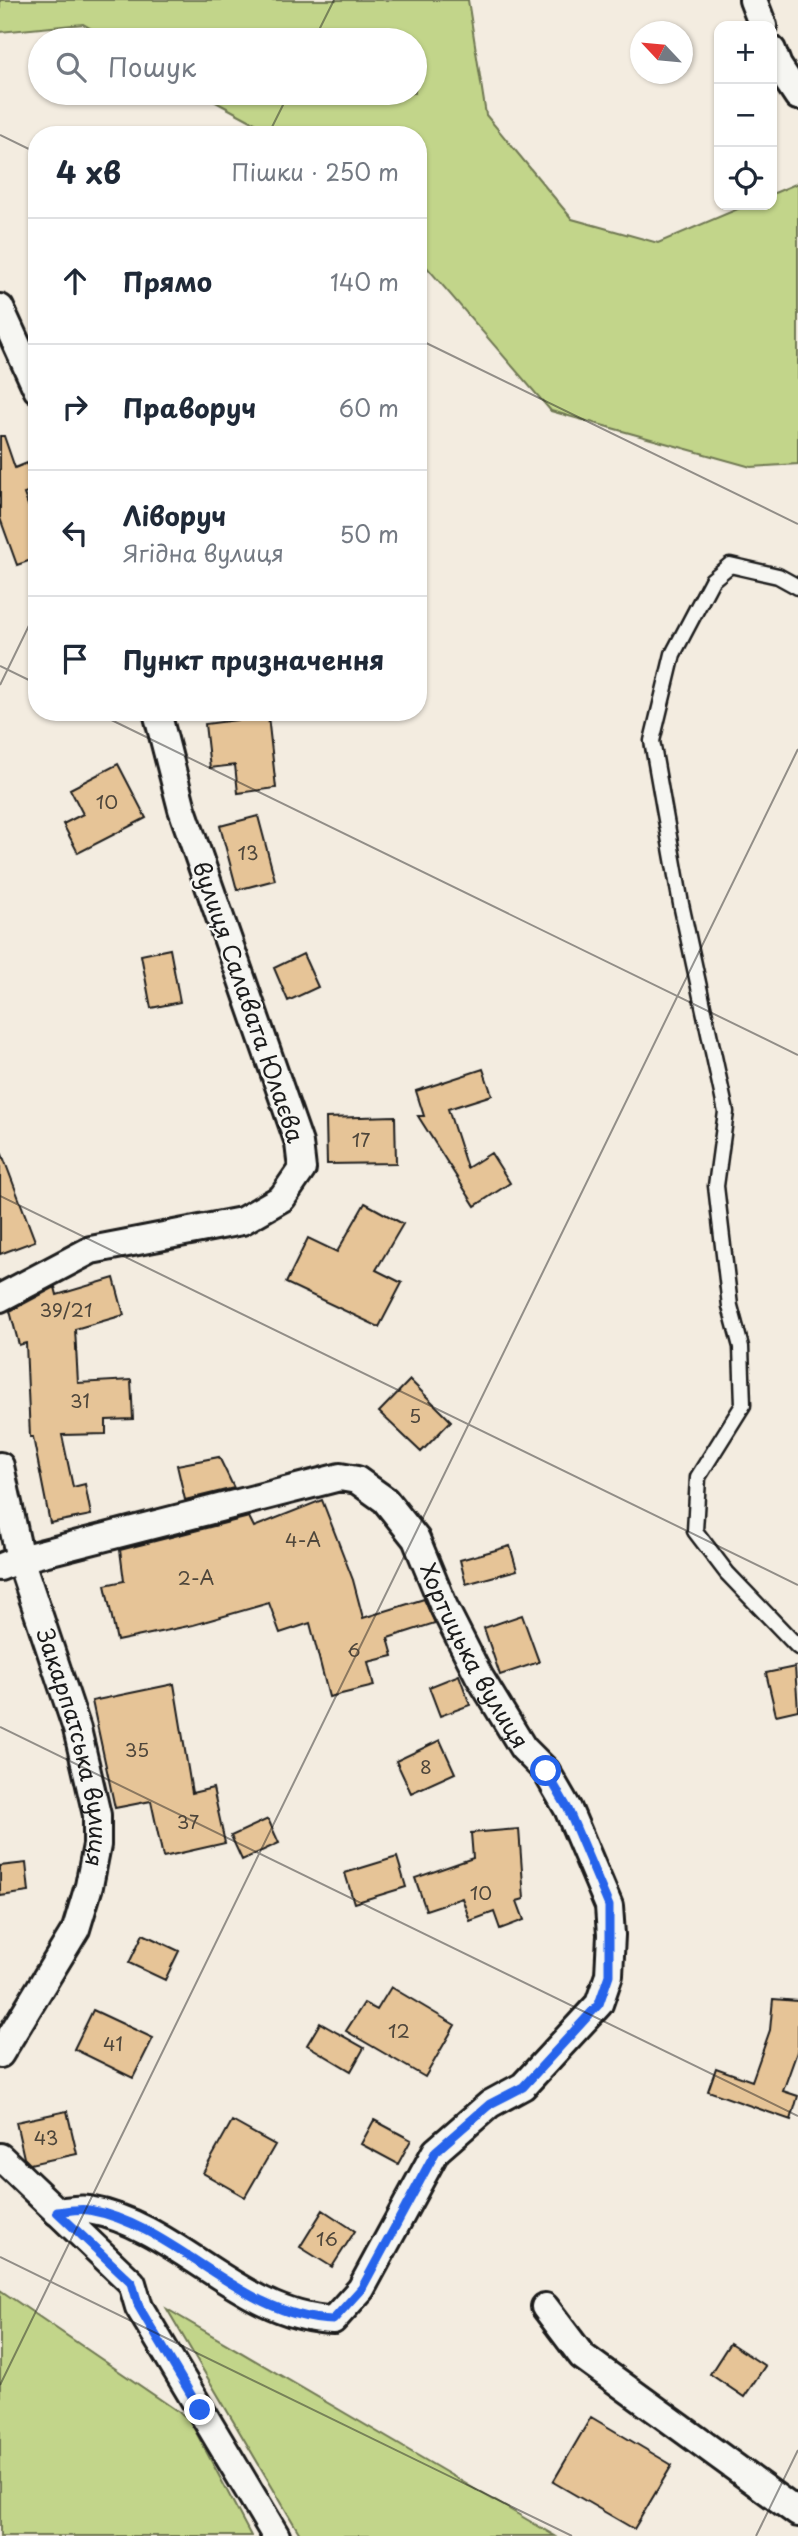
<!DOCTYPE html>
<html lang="uk">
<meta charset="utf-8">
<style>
body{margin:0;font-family:"Playpen Sans",sans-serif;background:#f6f6f7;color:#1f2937}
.controls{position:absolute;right:21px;top:21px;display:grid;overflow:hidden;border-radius:14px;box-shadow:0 2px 5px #0004}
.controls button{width:63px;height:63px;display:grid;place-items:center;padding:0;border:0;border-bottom:2px solid #e0e1e3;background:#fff;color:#1f2937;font:35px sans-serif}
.compass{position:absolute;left:630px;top:21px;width:63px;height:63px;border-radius:50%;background:#fff;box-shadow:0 2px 5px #0004;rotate:296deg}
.stop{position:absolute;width:21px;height:21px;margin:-16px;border:5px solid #2563eb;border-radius:50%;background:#fff}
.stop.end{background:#2563eb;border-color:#fff;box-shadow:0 2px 7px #0008}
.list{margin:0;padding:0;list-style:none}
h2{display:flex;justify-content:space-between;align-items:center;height:91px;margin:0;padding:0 28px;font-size:30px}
h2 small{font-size:23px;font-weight:400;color:#747a83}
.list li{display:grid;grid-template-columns:46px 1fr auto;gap:21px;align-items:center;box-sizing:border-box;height:126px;padding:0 28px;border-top:2px solid #e0e1e3}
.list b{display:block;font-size:26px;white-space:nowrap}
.list p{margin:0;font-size:23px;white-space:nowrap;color:#747a83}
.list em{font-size:23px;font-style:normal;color:#747a83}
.icon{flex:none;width:38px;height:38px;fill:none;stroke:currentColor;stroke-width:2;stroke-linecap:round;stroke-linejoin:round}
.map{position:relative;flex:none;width:798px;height:2536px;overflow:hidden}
.search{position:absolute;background:#fff;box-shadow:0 2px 5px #0004;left:28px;top:28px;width:399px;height:77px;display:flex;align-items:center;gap:18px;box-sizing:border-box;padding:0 24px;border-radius:38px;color:#747a83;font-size:26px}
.panel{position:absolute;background:#fff;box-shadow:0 2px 5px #0004;left:28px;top:126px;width:399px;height:595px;border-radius:28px}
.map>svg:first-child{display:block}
.green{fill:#c2d58a;stroke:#6f7853;stroke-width:2}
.building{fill:#e6c497;stroke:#1c1c1c;stroke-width:2}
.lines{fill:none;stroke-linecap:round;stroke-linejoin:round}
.service-casing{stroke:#1c1c1c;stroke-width:19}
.minor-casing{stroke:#1c1c1c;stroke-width:32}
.service{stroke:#f6f6f2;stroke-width:14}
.minor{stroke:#f6f6f2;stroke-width:26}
.route{stroke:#2563eb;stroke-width:9}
.ticks{fill:none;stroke:#1c1c1c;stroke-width:2;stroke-opacity:0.45}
.labels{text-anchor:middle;stroke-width:5;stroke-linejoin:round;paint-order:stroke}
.number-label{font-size:19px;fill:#4e463b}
.street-label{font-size:23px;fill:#1c1c1c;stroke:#f6f6f2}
</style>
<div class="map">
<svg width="798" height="2536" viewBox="0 0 798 2536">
<rect width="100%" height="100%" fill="#f3ece0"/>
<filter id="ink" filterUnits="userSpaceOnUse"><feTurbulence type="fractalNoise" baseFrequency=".0143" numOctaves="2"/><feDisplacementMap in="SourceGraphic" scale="14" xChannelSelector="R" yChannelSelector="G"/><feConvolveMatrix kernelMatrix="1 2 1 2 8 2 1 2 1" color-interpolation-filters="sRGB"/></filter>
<g filter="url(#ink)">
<path class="green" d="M 0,0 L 468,0 L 486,115 L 572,219 L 658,243 L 747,205 L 772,205 L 772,194 L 798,183 L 798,464 L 751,467 L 551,411 L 418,257 L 418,135 L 277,135 L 199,93 L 415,93 L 415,40 L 111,40 L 83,24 L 0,32 Z
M 0,2290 L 189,2419 L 251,2536 L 0,2536 Z
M 167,2309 L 509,2509 L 555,2536 L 301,2536 Z"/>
<path class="building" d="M 0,436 L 4,436 L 15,468 L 27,463 L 36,490 L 24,494 L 37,529 L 37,558 L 17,565 L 0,518 Z
M 268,716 L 276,788 L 238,793 L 235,765 L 210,768 L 205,724 Z
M 118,764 L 146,818 L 78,853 L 63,824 L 83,814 L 70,789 Z
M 258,816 L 275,880 L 237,890 L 220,826 Z
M 170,949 L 180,1002 L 151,1008 L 141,955 Z
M 303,954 L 318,987 L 288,1001 L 274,968 Z
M 483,1069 L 492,1095 L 448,1109 L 467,1168 L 491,1153 L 510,1183 L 475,1206 L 418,1116 L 424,1116 L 416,1091 Z
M 395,1116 L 396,1163 L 327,1164 L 326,1118 Z
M 2,1154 L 35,1241 L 0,1254 L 0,1155 Z
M 365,1203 L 403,1224 L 376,1270 L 402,1283 L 379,1327 L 286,1283 L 308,1238 L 337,1252 Z
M 114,1278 L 124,1315 L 75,1329 L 78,1383 L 131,1380 L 133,1419 L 106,1420 L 106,1434 L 62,1435 L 73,1487 L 85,1484 L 91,1515 L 50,1523 L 33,1437 L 30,1437 L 26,1343 L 19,1345 L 10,1311 L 55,1287 L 57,1295 Z
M 410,1380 L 451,1421 L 421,1452 L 379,1412 Z
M 219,1457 L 234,1488 L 185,1500 L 177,1465 Z
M 322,1500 L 353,1580 L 363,1618 L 424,1599 L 435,1623 L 388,1638 L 393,1656 L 368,1662 L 374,1686 L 329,1697 L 310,1623 L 280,1633 L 269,1603 L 193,1625 L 117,1641 L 105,1585 L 124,1581 L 120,1550 L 249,1517 L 254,1527 Z
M 510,1546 L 517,1570 L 466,1584 L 460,1560 Z
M 522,1615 L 539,1662 L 500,1675 L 484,1628 Z
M 795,1667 L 798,1710 L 776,1715 L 766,1673 Z
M 459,1675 L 470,1705 L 440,1716 L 429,1687 Z
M 174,1684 L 192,1793 L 213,1788 L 225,1843 L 163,1857 L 151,1801 L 115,1808 L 92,1701 Z
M 440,1740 L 455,1773 L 411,1793 L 396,1761 Z
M 268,1819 L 279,1843 L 242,1860 L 231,1836 Z
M 519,1829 L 524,1899 L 517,1901 L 524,1920 L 500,1929 L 494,1912 L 470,1921 L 462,1898 L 426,1910 L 415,1878 L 473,1858 L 471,1833 Z
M 397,1857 L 406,1887 L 354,1903 L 345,1873 Z
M 26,1863 L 29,1892 L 0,1896 L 0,1866 Z
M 143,1934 L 179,1951 L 165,1980 L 129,1963 Z
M 391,1987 L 455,2025 L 425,2077 L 346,2031 L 364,2003 L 377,2010 Z
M 773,1999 L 798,2001 L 798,2049 L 783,2091 L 798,2096 L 791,2120 L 708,2091 L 716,2068 L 752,2081 L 770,2030 Z
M 93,2010 L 153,2038 L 133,2078 L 74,2049 Z
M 320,2023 L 364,2048 L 351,2071 L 307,2045 Z
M 67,2111 L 77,2154 L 30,2164 L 24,2158 L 16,2122 Z
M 374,2120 L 411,2140 L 398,2164 L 361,2144 Z
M 232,2121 L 275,2145 L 245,2197 L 203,2173 Z
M 323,2210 L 355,2231 L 332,2267 L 300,2247 Z
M 730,2343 L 765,2366 L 744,2397 L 710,2374 Z
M 591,2417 L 672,2465 L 634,2529 L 553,2482 Z"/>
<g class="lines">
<g class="service-casing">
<path id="service" d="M 798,587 L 778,576 L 730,565 L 712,580 L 673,654 L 652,741 L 681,904 L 726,1112 L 716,1186 L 730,1306 L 741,1347 L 743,1405 L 698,1477 L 695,1531 L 727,1573 L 798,1647"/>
</g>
<g class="minor-casing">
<g id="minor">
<path d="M 753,0 L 763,26"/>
<path d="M 772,50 L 778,66 L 798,96"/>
<path d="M 0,308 L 37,389"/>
<path d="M 0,1298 L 91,1250 L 242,1221 L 282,1198 L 302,1169 L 299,1143 L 182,809 L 157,712"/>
<path id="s1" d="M 0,1466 L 20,1559 L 77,1729 L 97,1815 L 97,1845 L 89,1886 L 76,1929 L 0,2054"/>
<path id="s2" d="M 0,1567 L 20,1559 L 340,1477 L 357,1480 L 385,1500 L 416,1539 L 444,1607 L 479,1676 L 523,1748 L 546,1771 L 568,1809 L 609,1906 L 611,1935 L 609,1975 L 599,2004 L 523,2086 L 490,2104 L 436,2151 L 361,2289 L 333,2320 C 241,2317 177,2225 89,2210 C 79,2208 67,2211 57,2212"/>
<path d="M 0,2157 L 132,2283 L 139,2307 L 276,2536"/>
<path d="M 545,2307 L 582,2356 L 798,2513"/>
</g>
</g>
<use href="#service" class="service"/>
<use href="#minor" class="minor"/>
</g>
</g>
<g class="lines" filter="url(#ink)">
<path class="route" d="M 200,2410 L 139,2307 L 132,2283 L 57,2212 C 67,2211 79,2208 89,2210 C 178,2226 240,2317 333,2320 L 362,2288 L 436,2151 L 490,2104 L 523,2087 L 599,2004 L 609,1975 L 609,1906 L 568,1809 L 546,1771"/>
</g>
<path class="ticks" d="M 314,40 L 334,0M 0,135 L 37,153M 268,135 L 289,93M 418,339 L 798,524M 0,666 L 37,684M 0,685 L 37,609M 95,712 L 798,1055M 0,1196 L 798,1585M 0,1727 L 798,2116M 0,2257 L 572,2536M 0,2385 L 798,749M 756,2536 L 798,2450"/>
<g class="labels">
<g class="number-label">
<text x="107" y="809">10</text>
<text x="248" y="860">13</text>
<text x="361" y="1147">17</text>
<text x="66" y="1317">39/21</text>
<text x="80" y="1408">31</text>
<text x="415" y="1423">5</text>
<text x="303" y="1547">4-А</text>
<text x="196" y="1585">2-А</text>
<text x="354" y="1657">6</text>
<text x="137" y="1757">35</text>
<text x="426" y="1774">8</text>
<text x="188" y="1829">37</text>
<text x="481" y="1900">10</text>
<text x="399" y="2038">12</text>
<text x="113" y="2051">41</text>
<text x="46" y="2145">43</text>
<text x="327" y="2246">16</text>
</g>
<g class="street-label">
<text transform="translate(248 1002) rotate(71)" y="8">вулиця Салавата Юлаєва</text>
<text dy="8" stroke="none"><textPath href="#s2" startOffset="584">Хортицька вулиця</textPath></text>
<text dy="8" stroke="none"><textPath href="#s1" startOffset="292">Закарпатська вулиця</textPath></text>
</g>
</g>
</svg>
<div class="controls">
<button>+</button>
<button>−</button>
<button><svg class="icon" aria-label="locate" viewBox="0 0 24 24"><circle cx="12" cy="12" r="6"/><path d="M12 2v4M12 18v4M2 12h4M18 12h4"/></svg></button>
</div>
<svg class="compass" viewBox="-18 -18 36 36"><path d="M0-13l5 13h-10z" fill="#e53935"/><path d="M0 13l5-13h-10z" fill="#747a83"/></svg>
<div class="stop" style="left:546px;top:1771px"></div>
<div class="stop end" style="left:200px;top:2410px"></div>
<div class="search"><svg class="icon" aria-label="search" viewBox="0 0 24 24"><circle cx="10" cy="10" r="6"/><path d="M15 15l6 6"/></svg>Пошук</div>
<section class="panel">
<h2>4 хв<small>Пішки · 250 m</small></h2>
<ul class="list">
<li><svg class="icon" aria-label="ahead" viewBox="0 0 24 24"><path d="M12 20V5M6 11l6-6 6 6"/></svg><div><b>Прямо</b></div><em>140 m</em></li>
<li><svg class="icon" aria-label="right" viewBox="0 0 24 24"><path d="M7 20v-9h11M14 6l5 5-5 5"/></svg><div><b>Праворуч</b></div><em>60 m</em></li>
<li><svg class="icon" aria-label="left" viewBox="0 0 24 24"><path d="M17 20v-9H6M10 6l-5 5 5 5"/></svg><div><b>Ліворуч</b><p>Ягідна вулиця</p></div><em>50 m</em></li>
<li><svg class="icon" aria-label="arrive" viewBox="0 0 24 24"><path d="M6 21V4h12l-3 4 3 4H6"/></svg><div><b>Пункт призначення</b></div></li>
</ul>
</section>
</div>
